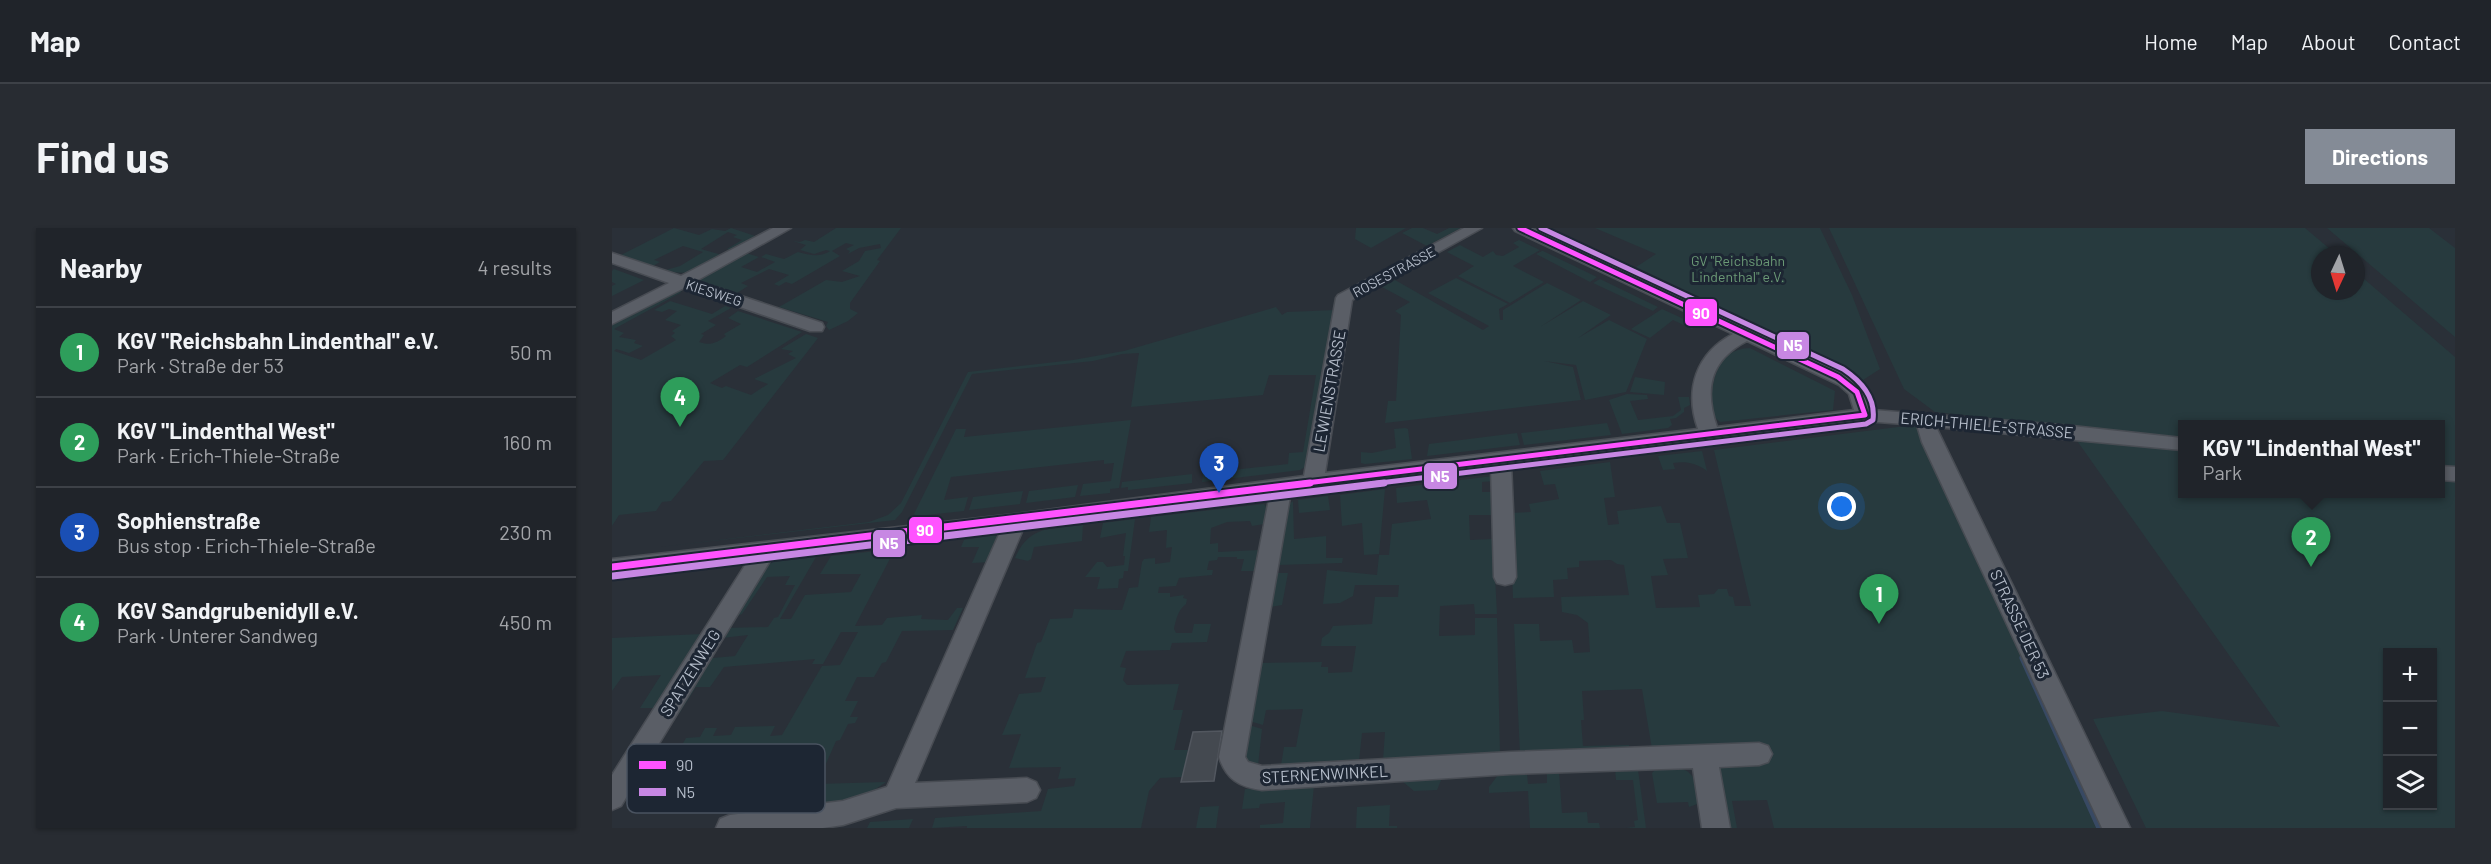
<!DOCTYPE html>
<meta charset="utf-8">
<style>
body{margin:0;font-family:Barlow,sans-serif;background:#282c32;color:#f1f3f6}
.controls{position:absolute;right:18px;bottom:18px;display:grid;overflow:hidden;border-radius:0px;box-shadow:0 2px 4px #0004}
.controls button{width:54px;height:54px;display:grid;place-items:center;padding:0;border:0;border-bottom:2px solid #3d4147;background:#20242a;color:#f1f3f6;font:30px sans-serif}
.compass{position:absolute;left:1699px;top:18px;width:54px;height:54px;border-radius:50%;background:#20242a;box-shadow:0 2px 4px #0004;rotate:184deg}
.you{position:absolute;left:1230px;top:279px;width:21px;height:21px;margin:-15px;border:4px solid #fff;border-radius:50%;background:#1a73e8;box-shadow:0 0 0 9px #1a73e833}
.badge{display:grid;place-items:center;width:39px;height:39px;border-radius:50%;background:#848b96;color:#fff;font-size:20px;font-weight:700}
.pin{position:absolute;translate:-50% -50px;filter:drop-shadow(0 2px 3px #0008)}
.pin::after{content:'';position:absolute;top:32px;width:21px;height:18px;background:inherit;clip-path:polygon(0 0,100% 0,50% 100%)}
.popup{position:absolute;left:1566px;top:192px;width:267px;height:78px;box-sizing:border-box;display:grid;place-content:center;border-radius:0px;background:#20242a;filter:drop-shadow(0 2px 4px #0005);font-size:20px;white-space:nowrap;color:#a2a4a8}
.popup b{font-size:22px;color:#f1f3f6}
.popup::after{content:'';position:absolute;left:50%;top:100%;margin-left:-12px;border:12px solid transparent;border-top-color:#20242a}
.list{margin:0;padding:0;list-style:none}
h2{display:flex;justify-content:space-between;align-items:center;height:78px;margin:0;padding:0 24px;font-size:26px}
h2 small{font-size:20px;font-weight:400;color:#a2a4a8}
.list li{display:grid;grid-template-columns:39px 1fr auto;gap:18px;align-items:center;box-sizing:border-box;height:90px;padding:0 24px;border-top:2px solid #3d4147}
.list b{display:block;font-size:22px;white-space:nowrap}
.list p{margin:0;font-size:20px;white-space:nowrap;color:#a2a4a8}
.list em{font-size:20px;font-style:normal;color:#a2a4a8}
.icon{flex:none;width:33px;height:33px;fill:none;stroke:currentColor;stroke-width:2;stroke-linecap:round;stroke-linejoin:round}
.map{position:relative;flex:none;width:1843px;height:600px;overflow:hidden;border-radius:0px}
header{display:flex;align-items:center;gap:36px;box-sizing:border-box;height:84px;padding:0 30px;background:#20242a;border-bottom:2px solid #3d4147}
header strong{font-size:28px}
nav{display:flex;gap:33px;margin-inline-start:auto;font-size:21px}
.intro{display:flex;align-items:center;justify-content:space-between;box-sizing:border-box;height:144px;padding:0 36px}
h1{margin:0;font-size:42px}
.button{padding:15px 27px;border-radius:0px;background:#848b96;color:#fff;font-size:21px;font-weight:700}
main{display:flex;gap:36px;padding:0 36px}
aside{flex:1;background:#20242a;border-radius:0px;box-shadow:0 2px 4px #0004}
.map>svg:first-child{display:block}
.green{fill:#273a3e;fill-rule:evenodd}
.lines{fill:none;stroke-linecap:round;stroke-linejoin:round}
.stream{stroke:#384963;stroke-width:7}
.building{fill:#444950;stroke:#52575f;stroke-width:1.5}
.street-casing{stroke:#484c53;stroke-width:3}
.street{fill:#5a5e66;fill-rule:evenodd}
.bus-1-far1-casing{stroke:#1d2633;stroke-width:9}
.bus-1-casing{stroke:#1d2633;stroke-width:11}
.bus-2-far1-casing{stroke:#1d2633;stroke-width:9}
.bus-2-casing{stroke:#1d2633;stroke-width:11}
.bus-1-far1{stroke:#ff53ff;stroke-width:5}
.bus-1{stroke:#ff53ff;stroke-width:7}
.bus-2-far1{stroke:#c787e3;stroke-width:5}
.bus-2{stroke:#c787e3;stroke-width:7}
.labels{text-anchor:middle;stroke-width:6;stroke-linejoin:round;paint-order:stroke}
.far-park-label{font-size:14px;fill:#6b9a76;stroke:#1d2633}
.far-street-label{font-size:14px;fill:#b4bcc9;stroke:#1d2633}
.street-label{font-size:16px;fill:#b4bcc9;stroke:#1d2633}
.key{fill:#1d2633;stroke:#4a5360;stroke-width:1.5}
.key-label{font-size:16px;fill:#b4bcc9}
.line-badge{stroke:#1d2633;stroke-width:2}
.badge-label{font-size:16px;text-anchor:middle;font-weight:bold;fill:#fff}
</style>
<header>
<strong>Map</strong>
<nav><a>Home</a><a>Map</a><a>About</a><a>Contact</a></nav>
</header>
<div class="intro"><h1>Find us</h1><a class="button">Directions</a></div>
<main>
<aside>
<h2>Nearby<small>4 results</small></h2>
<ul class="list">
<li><span class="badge" style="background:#2e9e5b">1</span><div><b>KGV &quot;Reichsbahn Lindenthal&quot; e.V.</b><p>Park · Straße der 53</p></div><em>50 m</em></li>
<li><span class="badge" style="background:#2e9e5b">2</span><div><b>KGV &quot;Lindenthal West&quot;</b><p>Park · Erich-Thiele-Straße</p></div><em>160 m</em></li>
<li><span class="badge" style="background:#1a4fb4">3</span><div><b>Sophienstraße</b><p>Bus stop · Erich-Thiele-Straße</p></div><em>230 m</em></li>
<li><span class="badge" style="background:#2e9e5b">4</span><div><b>KGV Sandgrubenidyll e.V.</b><p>Park · Unterer Sandweg</p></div><em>450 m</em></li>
</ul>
</aside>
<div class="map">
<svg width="1843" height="600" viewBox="0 0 1843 600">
<rect width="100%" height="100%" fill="#2a3038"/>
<path class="green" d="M 62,0 L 87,7 L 100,1 L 113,3 L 119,0 L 146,9 L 120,23 L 115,21 L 130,12 L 121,9 L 125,7 L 116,4 L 89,21 L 110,27 C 88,39 79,50 54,42 L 68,38 L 91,24 L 71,18 L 42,32 L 48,34 L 41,38 L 9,27 Z
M 224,0 L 289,0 L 265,32 L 268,33 L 238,75 L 238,81 L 246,85 L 236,93 L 217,102 L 214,98 L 216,94 L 167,79 L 214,52 L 230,54 L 248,48 L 230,43 L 247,33 L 253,23 L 269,20 L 268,16 L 247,20 L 236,26 L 238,23 L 234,21 L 242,17 L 234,15 L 220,23 L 228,28 L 180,56 L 174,54 L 167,58 L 162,56 L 177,47 L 157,41 L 129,55 L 136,58 L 125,65 L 88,53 L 90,48 L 134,25 L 147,29 L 129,39 L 145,44 L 163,34 L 149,29 L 154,26 L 172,31 L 186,24 C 197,27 208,30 218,23 L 214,22 L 202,26 L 188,22 L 194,17 L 181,13 L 188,14 L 193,12 L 202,14 Z
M 744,0 L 794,0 L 759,20 L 743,11 Z
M 800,0 L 811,0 L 825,6 L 837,0 L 849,0 L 815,18 L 790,5 Z
M 983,0 L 1208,0 L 1240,67 L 1268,141 L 1251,152 L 1007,39 L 1010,36 L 1117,83 L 1024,39 L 1044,26 Z
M 1217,0 L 1693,0 L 1725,27 L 1708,27 L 1708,63 L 1744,63 L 1744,44 L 1843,129 L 1843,240 L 1828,238 L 1828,196 L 1570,196 L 1570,210 L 1323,184 L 1292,161 Z
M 1715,0 L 1817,0 L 1843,20 L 1843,109 Z
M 907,12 L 928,22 L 901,38 L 932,54 L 898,75 L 846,48 L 862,38 L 835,24 L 848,17 L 871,29 L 881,23 L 884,27 L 891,28 L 907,19 L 901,15 Z
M 930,23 L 931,23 L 985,49 L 978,54 L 924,26 Z
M 2,41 L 32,52 L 0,68 L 0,58 L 4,56 L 0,54 L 0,43 Z
M 844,50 L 896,76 L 887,81 L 888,92 L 891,92 L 891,82 L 935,55 L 969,72 L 928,99 L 971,73 L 999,87 L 966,110 L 997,92 L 1035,111 L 1014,164 L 973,172 L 964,137 L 932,133 L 961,139 L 969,172 L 773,195 L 776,173 L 784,173 L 789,87 L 783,83 L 798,74 L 770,59 L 783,52 L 871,102 L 877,98 L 816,65 Z
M 988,51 L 1046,79 L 1041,83 L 981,55 Z
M 72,60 L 68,65 L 2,101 L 12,105 L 7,109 L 24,112 L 22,115 L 31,118 L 17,125 L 4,121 L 2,123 L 29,132 L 64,112 L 59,108 L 63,105 L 60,103 L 69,97 L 53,92 L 65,83 L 57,81 L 50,84 L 42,82 L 58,73 L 100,86 L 113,78 L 119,80 L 96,93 L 104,97 L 89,106 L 92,107 L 87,114 C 98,118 105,115 114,108 L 112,106 L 129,96 L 116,90 L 126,83 L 190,104 L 135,139 L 128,137 L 98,155 L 110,160 L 114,158 L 139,167 L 156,156 L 142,151 L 184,130 L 176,126 L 181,123 L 169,121 L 194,106 L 206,110 L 111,232 L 92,233 L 59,273 L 50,274 L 44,283 L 7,287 L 0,298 L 0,96 L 63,62 Z
M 664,79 L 670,87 L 675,84 L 724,82 L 697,237 L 688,242 L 590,254 L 591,245 L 676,236 L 677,225 L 691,224 L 704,147 L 657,147 L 651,167 L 519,179 L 527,125 L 510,126 L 481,133 L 360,146 L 290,284 L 283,292 L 48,319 L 257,294 L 276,287 L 289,275 L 356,144 L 461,132 L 512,123 Z
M 1050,81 L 1085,97 L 1080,101 L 1061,92 L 1038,110 L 1019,101 Z
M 1138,120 L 1223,163 L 1221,182 L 1108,194 L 1099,186 C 1099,158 1102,121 1138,120 Z
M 1023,149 L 1053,154 L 1052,167 L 1018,164 Z
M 1015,166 L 1035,167 L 1036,171 L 1018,173 L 1026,192 L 1061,188 L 1069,182 L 1066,169 L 1077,169 L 1078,177 L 1072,180 L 1072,184 L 1064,190 L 1058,191 L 1060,197 L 1056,200 L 1010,206 L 997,172 Z
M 519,192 L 507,260 L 498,261 L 498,265 L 468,268 L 471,256 L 499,253 L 502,235 L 492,236 L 492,232 L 339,249 L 332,272 L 356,269 L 352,283 L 305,288 L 302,286 L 344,201 L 354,201 L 352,209 Z
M 995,195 L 999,207 L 912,217 L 909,205 Z
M 1302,197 L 1309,203 L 1497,600 L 1162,600 L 1155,572 L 1120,573 L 1125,600 L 1114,600 L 1103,546 L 1040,521 L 1030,461 L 970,463 L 972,492 L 969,492 L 971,518 L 1017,517 L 1018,522 L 908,526 L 902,396 L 927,396 L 928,413 L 960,412 L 962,425 L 978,424 L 976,395 L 965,387 L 950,384 L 949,369 L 1017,367 L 1012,337 L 1005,336 L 999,332 L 967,333 L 967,339 L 955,340 L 956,351 L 941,352 L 942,369 L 901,370 L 898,285 L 919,284 L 917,276 L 947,271 L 943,256 L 932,257 L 928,243 L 998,234 L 1003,269 L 992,270 L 996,297 L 1007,296 L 1005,283 L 1049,278 L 1055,295 L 1068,295 L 1076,330 L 1051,331 L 1056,347 L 1039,348 L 1044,380 L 1088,379 L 1086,367 L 1102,366 L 1106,361 L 1115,361 L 1117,368 L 1121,369 L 1123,378 L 1139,378 L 1102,222 Z
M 793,200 L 796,201 L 800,231 L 753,236 L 749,235 L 749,224 L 760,225 L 784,220 L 782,201 Z
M 905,205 L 908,217 L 815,228 L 817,216 Z
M 1463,210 L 1570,222 L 1570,266 L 1828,266 L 1828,251 L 1843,253 L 1843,600 L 1534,600 L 1481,491 L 1550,483 L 1668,499 ZM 1776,424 L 1820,424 L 1820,578 L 1776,578 Z
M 1090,223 L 1095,243 C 1084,235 1074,233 1061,235 L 1063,241 L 1051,242 L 1046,228 Z
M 580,246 L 580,255 L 516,262 L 516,259 L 509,260 L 510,254 Z
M 881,248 L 881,253 L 870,254 L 870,264 L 881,264 L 881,287 L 857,287 L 858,312 L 881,311 L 885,386 L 863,386 L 862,376 L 828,378 L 827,408 L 863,407 L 863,390 L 885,390 L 888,527 L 771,532 L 773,504 L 750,505 L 747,533 L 669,537 L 672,519 L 684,519 L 691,481 L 654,482 L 651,497 L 637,493 L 648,435 L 710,434 L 709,439 L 716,439 L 716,445 L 740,444 L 744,418 L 709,418 L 710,410 L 717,405 L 721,398 L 760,396 L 763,369 L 786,369 L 787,357 L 743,357 L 741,368 L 728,375 L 711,376 L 715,342 L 765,347 L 767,327 L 777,327 L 780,296 L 819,291 L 815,272 L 785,275 L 784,260 Z
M 466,257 L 463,269 L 414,275 L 417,263 Z
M 773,261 L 767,326 L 752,327 L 750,295 L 730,298 L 728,267 Z
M 411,263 L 408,276 L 357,282 L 361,269 Z
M 716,268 L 718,282 L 687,285 L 686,272 Z
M 681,273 L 682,311 L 714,308 L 714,330 L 731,330 L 730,335 L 665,337 L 676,277 Z
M 652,276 L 655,280 L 652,296 L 640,298 L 638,293 L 615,294 L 599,300 L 598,316 L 606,315 L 606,324 L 647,322 L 643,343 L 629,343 L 632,331 L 625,331 L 625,329 L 606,329 L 605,332 L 597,333 L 595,342 L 601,342 L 600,347 L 567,350 L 564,358 L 547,359 L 546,365 L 558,365 L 558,369 L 572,367 L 571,370 L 575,371 L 574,376 C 566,382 564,391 562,401 L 564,405 L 580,405 L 582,396 L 599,396 L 595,414 L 560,415 L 558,422 L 514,423 L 508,439 L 514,440 L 511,452 L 515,457 L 567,456 L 561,482 L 571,482 L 562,522 L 576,522 L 570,549 L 548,550 L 537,563 L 529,600 L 355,600 L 355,598 L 320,600 L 323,590 L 429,583 L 436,561 L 462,558 L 464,550 L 446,551 L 449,539 L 397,540 L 409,506 L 390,507 L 407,466 L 429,464 L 434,449 L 413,450 L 425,415 L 429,414 L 438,391 L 460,390 L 462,381 L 510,382 L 517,360 L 526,359 L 530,334 L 532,331 L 543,330 L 543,336 L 558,334 L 560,319 L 554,320 L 555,302 L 537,304 L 539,289 Z
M 523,291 L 516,343 L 512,343 L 511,350 L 507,351 L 506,360 L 485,361 L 488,349 L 473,349 L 485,334 L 491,334 L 495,339 L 512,337 L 513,328 L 511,328 L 514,305 L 488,310 L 491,295 Z
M 471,297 L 470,313 L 422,319 L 419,331 L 416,333 L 403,330 C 417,297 440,301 471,297 Z
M 382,307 L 388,310 L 378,334 L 360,335 L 367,319 L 349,319 L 352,312 Z
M 283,321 L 243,398 L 270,397 L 275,390 L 310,387 L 309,391 L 336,392 L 345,380 L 351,380 L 341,402 L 290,403 L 274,434 L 270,435 L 262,449 L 245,449 L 233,473 L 246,473 L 238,489 L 246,489 L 243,495 L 236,496 L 228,512 L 224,513 L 205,556 L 274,554 L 249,571 L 130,588 L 151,540 L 136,542 L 137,539 L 65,548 L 70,538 L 44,539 C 40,548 36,548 30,554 C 20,565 20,573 4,576 L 38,525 L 48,519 L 70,517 L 74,510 L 88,509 L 93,500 L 105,500 L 101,508 L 119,507 L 123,499 L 163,498 L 158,508 L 170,507 L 210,438 L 228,437 L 246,404 L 229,404 L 211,436 L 200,436 L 203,431 L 112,439 L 98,459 L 84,459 L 67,486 L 62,485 L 93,433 L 101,430 L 123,428 L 136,407 L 110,410 L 113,400 L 156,399 L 162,390 L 166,389 L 183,357 L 173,357 L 178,348 L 155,349 L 130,386 L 120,390 L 152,339 L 161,334 L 204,329 L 168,391 L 179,391 L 193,367 L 239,364 L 249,346 L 208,346 L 219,328 Z
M 664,345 L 676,345 L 670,377 L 658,379 Z
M 90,406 L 43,480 L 28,480 L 49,447 L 10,449 L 0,463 L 0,410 Z
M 637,497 L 650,501 L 646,538 L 636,535 L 632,526 Z
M 1046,539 C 1079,539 1082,542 1088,575 L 1077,579 L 1076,574 L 1045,575 L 1040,545 Z
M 1003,541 L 1026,542 L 1034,600 L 1014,600 L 1023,599 L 1022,593 L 1026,592 L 1021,552 L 1004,552 Z
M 947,544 L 950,585 L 975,584 L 976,595 L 987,595 L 988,600 L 918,600 L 916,563 L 877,565 L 877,559 L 886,547 L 915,546 L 916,556 L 935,555 L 935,545 Z
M 832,545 L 825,562 L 802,563 L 784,548 Z
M 702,557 L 698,600 L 648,600 L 648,597 L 671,595 L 673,574 L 648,576 L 647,580 L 630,581 L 633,561 Z
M 778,577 L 777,598 L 785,598 L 785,600 L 744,600 L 745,579 Z
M 607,578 L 604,600 L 584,600 L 588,579 Z
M 301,591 L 297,600 L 255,600 L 258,594 Z"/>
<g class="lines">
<path class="stream" d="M 1411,430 L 1488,600"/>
</g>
<path class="building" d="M 610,503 L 602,553 L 569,554 L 581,504 Z"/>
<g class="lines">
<g class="street-casing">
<path id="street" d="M 161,0 L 179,0 L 84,53 L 210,95 L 212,99 L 210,103 L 198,103 L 72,60 L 0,96 L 0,84 L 57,55 L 0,35 L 0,25 L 69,48 Z
M 852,0 L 870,0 L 740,72 L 713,245 L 1086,201 C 1072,162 1084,125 1121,106 L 903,3 L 901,0 L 920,0 L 1232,145 L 1252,160 L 1261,182 L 1460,198 L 1570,210 L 1570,222 L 1324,199 L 1518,600 L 1490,600 L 1310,214 L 1305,197 L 1253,193 L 899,236 L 904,349 L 901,355 L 893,357 L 885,355 L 882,349 L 879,239 L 679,263 L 633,529 L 636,534 L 650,538 L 899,524 L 1147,515 L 1156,518 L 1160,526 L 1156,534 L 1147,537 L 1107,539 L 1118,600 L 1090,600 L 1081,540 L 899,546 L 650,562 C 627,559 614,551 607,529 L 658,266 L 412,299 L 303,555 L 415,550 L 424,554 L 428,562 L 424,570 L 415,574 L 284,580 L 231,597 L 211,600 L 104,600 L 108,591 L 118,587 L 231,573 L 275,559 L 389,302 L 161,328 L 9,578 L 0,582 L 0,547 L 137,331 L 0,347 L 0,331 L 404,286 L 692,248 L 724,70 L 726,67 ZM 1135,113 L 1227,157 L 1237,166 L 1242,182 L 1105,199 C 1092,161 1098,132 1135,113 Z
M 1828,238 L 1843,239 L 1843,253 L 1828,252 Z"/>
</g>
<use href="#street" class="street"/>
<g class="bus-1-far1-casing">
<path id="bus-1-far1" d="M 908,0 L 1226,149 L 1245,164 L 1253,187
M 686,256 L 1253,187"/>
</g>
<g class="bus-1-casing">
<path id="bus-1" d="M 0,339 L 698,255"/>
</g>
<g class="bus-2-far1-casing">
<path id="bus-2-far1" d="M 759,256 L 1254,196 L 1261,192 C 1264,169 1249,153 1231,141 L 929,0"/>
</g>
<g class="bus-2-casing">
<path id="bus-2" d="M 1,348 L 772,255"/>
</g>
<use href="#bus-1-far1" class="bus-1-far1"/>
<use href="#bus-1" class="bus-1"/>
<use href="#bus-2-far1" class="bus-2-far1"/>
<use href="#bus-2" class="bus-2"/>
</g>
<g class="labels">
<g class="far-park-label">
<text x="1126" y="38">GV "Reichsbahn<tspan x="1126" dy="16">Lindenthal" e.V.</tspan></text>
</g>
<g class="far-street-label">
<text transform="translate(782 44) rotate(-28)" y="5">ROSESTRASSE</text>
<text transform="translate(102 65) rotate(18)" y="5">KIESWEG</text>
</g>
<g class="street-label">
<text transform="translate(717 163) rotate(-80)" y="6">LEWIENSTRASSE</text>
<text transform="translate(1375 197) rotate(5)" y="6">ERICH-THIELE-STRASSE</text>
<text transform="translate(1408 396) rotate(65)" y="6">STRASSE DER 53</text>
<text transform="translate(78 445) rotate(-58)" y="6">SPATZENWEG</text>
<text transform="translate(713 546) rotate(-3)" y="6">STERNENWINKEL</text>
</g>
</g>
<rect x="15" y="516" width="198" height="69" rx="9" class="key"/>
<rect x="27" y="533" width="27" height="8" fill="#ff53ff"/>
<rect x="27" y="560" width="27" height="8" fill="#c787e3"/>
<g class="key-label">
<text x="64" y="543">90</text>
<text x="64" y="570">N5</text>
</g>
<g class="line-badge">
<rect x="1072" y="70" width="34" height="29" rx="6" fill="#ff53ff"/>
<rect x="1164" y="103" width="34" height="29" rx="6" fill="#c787e3"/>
<rect x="811" y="234" width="35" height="28" rx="6" fill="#c787e3"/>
<rect x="296" y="288" width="35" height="28" rx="6" fill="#ff53ff"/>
<rect x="260" y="301" width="34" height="29" rx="6" fill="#c787e3"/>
</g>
<g class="badge-label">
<text x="1089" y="91">90</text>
<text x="1181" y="123">N5</text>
<text x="828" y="254">N5</text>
<text x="313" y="308">90</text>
<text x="277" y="321">N5</text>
</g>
</svg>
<div class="controls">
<button>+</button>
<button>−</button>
<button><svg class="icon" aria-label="layers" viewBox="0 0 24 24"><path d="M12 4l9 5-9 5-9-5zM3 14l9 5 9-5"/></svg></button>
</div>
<svg class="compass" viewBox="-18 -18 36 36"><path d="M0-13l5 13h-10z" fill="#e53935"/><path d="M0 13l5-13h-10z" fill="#a2a4a8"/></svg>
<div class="you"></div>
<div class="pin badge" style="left:1267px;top:396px;background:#2e9e5b">1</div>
<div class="pin badge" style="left:1699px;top:339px;background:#2e9e5b">2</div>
<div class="popup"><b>KGV &quot;Lindenthal West&quot;</b>Park</div>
<div class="pin badge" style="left:607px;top:265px;background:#1a4fb4">3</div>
<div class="pin badge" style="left:68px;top:199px;background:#2e9e5b">4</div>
</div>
</main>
